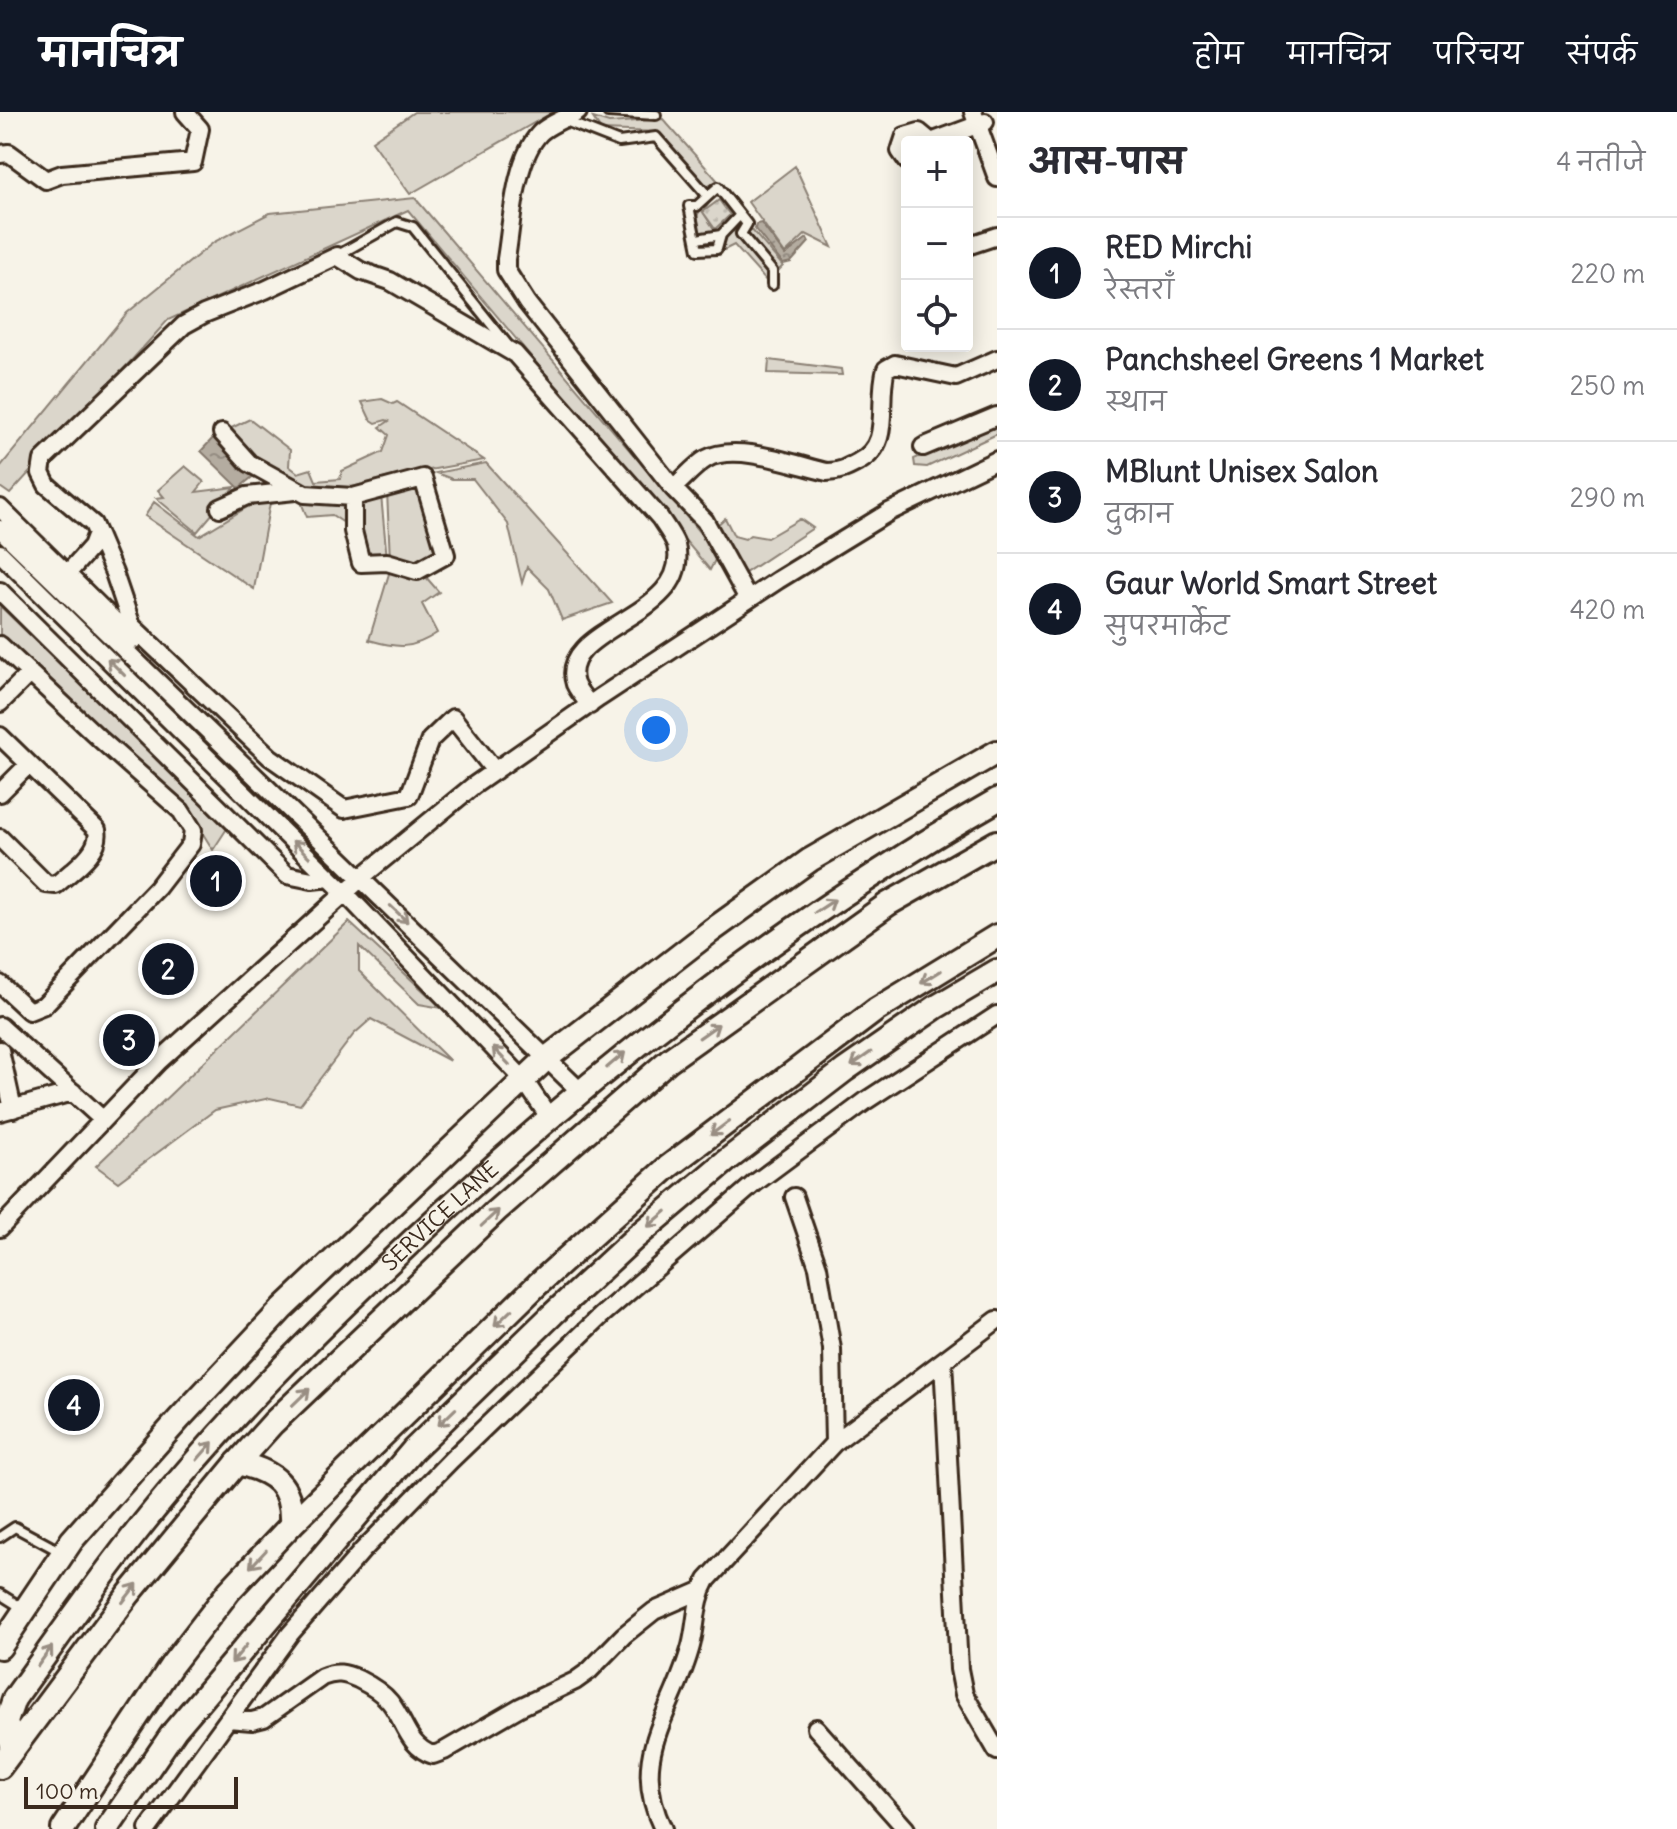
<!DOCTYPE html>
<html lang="hi">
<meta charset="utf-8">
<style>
body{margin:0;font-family:Delius,"Playpen Sans Deva",sans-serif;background:#f7f7f7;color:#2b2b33}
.controls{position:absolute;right:24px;top:24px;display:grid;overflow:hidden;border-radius:8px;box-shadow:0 4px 20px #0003}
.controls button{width:72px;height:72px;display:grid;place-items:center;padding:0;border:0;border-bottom:2px solid #e1e1e2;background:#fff;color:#2b2b33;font:40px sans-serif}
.scale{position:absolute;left:24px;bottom:20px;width:214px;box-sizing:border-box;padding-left:8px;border:4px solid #3b2a1e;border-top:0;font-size:22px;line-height:28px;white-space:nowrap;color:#3b2a1e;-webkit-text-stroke:6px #f7f3e8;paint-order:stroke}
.you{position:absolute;left:656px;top:618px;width:28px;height:28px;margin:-20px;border:6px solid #fff;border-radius:50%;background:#1a73e8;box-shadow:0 0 0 12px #1a73e833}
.badge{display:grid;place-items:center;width:52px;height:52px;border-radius:50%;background:#111827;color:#fff;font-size:26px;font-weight:700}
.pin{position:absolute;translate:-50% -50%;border:4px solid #fff;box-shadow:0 2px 8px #0006}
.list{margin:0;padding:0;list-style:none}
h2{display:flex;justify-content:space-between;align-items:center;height:104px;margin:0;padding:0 32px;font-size:34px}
h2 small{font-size:26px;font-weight:400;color:#7c7c81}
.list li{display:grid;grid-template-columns:52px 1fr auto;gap:24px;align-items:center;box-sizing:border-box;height:112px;padding:0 32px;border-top:2px solid #e1e1e2}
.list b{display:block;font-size:30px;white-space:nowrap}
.list p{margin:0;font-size:26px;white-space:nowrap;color:#7c7c81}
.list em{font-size:26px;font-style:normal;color:#7c7c81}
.icon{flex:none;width:44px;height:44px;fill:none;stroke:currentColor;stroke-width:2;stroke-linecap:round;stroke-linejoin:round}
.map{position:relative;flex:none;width:997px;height:1717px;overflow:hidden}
header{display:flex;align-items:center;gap:48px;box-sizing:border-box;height:112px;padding:0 40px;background:#111827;color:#fff}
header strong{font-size:38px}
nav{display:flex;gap:44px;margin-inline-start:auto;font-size:28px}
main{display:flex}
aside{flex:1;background:#fff}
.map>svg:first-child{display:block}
.green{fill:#dbd6cb;stroke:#8b8074;stroke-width:2}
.park{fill:url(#park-dots);stroke:#8b8074;stroke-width:2}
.water{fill:url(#water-ripples);stroke:#84786c;stroke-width:2}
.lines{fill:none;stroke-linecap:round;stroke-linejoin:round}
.lane-casing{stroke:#3b2a1e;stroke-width:14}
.street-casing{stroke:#3b2a1e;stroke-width:22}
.secondary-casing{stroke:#3b2a1e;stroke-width:28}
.lane{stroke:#f7f3e8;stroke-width:8}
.street{stroke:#f7f3e8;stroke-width:16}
.secondary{stroke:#f7f3e8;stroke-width:22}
.oneway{stroke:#998e83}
.labels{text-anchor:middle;stroke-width:7;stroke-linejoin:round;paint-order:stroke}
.street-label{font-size:22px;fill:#3b2a1e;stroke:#f7f3e8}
</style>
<header>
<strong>मानचित्र</strong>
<nav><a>होम</a><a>मानचित्र</a><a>परिचय</a><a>संपर्क</a></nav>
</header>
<main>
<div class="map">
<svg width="997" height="1717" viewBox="0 0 997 1717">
<defs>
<pattern id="park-dots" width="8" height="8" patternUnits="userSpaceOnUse" patternTransform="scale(2)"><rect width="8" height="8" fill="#dbd6cb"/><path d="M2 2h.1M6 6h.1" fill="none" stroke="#bdb8ae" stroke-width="1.8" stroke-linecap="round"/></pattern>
<pattern id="water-ripples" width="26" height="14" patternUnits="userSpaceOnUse" patternTransform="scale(2)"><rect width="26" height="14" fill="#b4aca0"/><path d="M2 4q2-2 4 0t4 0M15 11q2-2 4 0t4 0" fill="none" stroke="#948c82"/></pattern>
</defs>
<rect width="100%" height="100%" fill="#f7f3e8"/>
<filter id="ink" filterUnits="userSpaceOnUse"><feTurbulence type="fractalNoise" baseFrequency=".0125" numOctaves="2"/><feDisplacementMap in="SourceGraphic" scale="16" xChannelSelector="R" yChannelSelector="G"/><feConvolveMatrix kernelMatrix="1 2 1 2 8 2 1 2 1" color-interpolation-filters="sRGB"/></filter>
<g filter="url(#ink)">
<path class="green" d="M 414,0 L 553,0 L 410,82 L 372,29 Z
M 593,6 L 609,11 L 663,7 L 718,69 L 707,75 L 657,20 L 601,18 Z
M 795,54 L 832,135 L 806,122 L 785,142 L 748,90 Z
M 714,84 L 703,100 L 716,120 L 698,125 C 693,104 698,98 714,84 Z
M 415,86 L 718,442 L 710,458 L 408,98 L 168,208 L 10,382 L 0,375 L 0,355 L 127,201 L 214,130 L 270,101 Z
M 732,117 L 770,163 L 768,171 L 734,133 L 718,141 L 722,126 Z
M 751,117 L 783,154 L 776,161 L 745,123 Z
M 769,248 L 841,257 L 842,263 L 768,261 Z
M 382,287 L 393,292 L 397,290 L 484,348 L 386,366 L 326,382 L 271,360 L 223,320 L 250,307 L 290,338 L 289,354 L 298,361 L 311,357 L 316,369 L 340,367 L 342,359 L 383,340 L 389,323 L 380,315 L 389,309 L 386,308 L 376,311 L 370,307 L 362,290 Z
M 997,309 L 997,322 L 927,355 L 915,354 L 914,347 Z
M 486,351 L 612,491 L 562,508 L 549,477 L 527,455 L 522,471 L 508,412 L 473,367 L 452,367 L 436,361 Z
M 185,354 L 204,370 L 196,380 L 235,375 L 197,420 L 156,386 L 164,385 L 158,378 Z
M 421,367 L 443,443 L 414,456 L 390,448 L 387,379 Z
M 272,380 L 254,477 L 145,404 L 154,390 L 199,424 Z
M 381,383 L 387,447 L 363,449 L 356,422 L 360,386 Z
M 299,385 L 351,390 L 350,415 L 332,403 L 307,405 Z
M 725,406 L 734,424 L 745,427 L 750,423 L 767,426 L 800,407 L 813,416 L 745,461 L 715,415 Z
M 391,455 L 425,464 L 439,480 L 422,492 L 437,521 C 412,538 397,536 369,528 Z
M 0,494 L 228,715 L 213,738 L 190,701 L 0,522 Z
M 349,810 L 442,896 L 419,892 L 359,834 L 359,859 L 450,949 L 371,907 L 354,922 L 300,993 L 270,986 L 215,998 L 118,1070 L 96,1054 Z"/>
<path class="park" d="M 719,88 L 730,103 L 715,117 L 703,100 Z"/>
<path class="water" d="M 761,111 L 785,143 L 807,126 L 809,130 L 791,150 L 783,152 L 755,117 L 756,112 Z
M 215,324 L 256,362 L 239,376 L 201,339 Z"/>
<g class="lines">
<g class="lane-casing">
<path id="lane" d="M 608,0 L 656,3
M 563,8 L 619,30 L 656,25 L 708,84 L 718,75 L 747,112 L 741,122 L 772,159 L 772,173
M 708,84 L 697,94 L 689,94 L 698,138 L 717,137 L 721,123 L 740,103
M 697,127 L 721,123
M 338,143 L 397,110 L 413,115 L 507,232
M 0,1425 L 15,1415 L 63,1441
M 0,1482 L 24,1497"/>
</g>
<g class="street-casing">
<path id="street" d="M 578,0 C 566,6 549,12 540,21 C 514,48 512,112 506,147 L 506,158 L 527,191 L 673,376 L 705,409 L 748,487
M 973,0 L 997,66
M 931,30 L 985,10
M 0,42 L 9,41 L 46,68 L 62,62 L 193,50 L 200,17 L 185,0
M 907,49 L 900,39 L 905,24 L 919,20 L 931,30
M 967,134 L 997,124
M 222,321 L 249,351 L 305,382 L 353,385 L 423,366 L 446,443 L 417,459 L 387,450 L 361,451 L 353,419 L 353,385
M 923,335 L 997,304
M 673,376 C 684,367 694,354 706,347 C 735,330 796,353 827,360 C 839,360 847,356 858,350 C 894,332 876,291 886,257 L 895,252 L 956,265 L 997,247
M 0,396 L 134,528
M 220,396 L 247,384 L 295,379
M 0,417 L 580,979
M 97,421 L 114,461 L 132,514 L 270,645 L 344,697 L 409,684 L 430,628 L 453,606 L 495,659
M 0,441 L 345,781 L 524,968 L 549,1005
M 67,462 L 92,434 L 97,421 L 93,412 L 47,373 L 41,361 L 43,348 L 184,213 L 204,202 L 265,178 L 337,144 L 361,159 L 390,169 L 515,242 L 660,406 C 665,414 673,424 676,433 C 693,506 556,514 575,572 C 578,579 585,587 590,593
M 0,479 L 287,763 L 312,768 L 330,766
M 0,533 L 100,627 L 181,699 L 193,718 L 191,732 L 157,776 L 44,893 L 29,899 L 0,872
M 0,591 L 30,561
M 0,624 L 97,718 C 102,740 71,759 56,773 L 46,772 L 0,726
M 0,681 L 28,653
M 0,914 L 102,1007
M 0,938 L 13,997
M 0,1000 L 73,980
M 794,1085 L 818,1155 L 832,1237 L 834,1331
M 0,1116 L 159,949 L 369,759 L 473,674 L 599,586 L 778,468 L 889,400 L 997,348
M 943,1249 L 959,1557 L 964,1582 L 997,1639
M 228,1607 L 252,1609 L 264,1606 L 322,1565 C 336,1559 345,1561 358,1567 C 370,1573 382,1580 390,1590 C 405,1609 408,1635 433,1643 L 444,1639 L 520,1595 L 575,1569 L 589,1559 L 624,1523 L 654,1499 L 700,1479
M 816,1616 L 906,1717
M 148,1717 L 290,1522 L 363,1438 L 451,1348 L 602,1203 L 755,1071 L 867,988 L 997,903
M 663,1717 C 627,1643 673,1602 691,1534 C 697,1511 695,1489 707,1468 L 834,1331 L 997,1208"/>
</g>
<g class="secondary-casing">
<g id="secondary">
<path d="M 237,1351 C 274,1359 293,1373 291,1413"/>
<path d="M 0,1535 L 72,1428 L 179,1307 L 283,1196 L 547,946 L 711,819 L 810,748 L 997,640"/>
<path id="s1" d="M 13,1637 L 6,1610 L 14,1587 C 56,1529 97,1469 142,1413 C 223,1311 316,1219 411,1130 C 591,961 783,810 997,688"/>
<path d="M 0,1655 L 129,1482 L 237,1351 L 273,1311 L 496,1099 L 669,948 L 888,792 L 997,730"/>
<path d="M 63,1717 L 171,1554 L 229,1479 L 291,1413 L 538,1172 L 668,1055 L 876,898 L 997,824"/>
<path d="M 107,1717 L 175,1618 L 413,1338 L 553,1202 L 636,1125 L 726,1049 L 845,958 L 936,895 L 997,859"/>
</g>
</g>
<use href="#lane" class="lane"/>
<use href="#street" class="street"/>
<use href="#secondary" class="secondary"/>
</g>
<defs><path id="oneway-shaft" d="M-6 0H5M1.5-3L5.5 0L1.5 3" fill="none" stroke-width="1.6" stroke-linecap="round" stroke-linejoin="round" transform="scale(2)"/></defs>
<g class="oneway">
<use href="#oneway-shaft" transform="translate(116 555) rotate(-135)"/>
<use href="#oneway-shaft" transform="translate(301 737) rotate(-135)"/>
<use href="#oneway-shaft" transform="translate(825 794) rotate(-33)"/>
<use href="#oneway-shaft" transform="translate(399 802) rotate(44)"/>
<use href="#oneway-shaft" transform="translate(931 865) rotate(148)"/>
<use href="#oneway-shaft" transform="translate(709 919) rotate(-35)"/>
<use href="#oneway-shaft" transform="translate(501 944) rotate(-134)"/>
<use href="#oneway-shaft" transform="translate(861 947) rotate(145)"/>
<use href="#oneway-shaft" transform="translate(616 948) rotate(-40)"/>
<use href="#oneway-shaft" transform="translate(720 1016) rotate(143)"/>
<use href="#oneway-shaft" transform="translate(490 1106) rotate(-43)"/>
<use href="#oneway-shaft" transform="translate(657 1107) rotate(140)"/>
<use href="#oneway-shaft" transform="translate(503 1206) rotate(136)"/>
<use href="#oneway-shaft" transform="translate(301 1285) rotate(-44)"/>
<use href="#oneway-shaft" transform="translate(447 1305) rotate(136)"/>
<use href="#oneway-shaft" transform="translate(205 1339) rotate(-49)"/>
<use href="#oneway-shaft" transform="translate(258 1447) rotate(133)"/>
<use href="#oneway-shaft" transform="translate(130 1481) rotate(-52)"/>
<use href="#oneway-shaft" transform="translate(239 1542) rotate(130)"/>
<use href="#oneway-shaft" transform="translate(45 1544) rotate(-54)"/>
</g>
</g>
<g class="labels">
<g class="street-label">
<text dy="8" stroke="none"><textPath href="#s1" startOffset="698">SERVICE LANE</textPath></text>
</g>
</g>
</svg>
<div class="controls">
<button>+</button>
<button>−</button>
<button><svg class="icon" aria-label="locate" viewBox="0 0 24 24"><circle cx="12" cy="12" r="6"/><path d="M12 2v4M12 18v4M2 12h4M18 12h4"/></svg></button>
</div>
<div class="scale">100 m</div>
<div class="you"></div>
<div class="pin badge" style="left:216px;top:769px">1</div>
<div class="pin badge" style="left:168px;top:857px">2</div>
<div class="pin badge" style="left:129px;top:928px">3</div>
<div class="pin badge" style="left:74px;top:1293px">4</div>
</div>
<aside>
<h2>आस-पास<small>4 नतीजे</small></h2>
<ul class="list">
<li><span class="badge">1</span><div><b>RED Mirchi</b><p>रेस्तराँ</p></div><em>220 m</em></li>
<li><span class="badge">2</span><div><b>Panchsheel Greens 1 Market</b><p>स्थान</p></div><em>250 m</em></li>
<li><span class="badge">3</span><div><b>MBlunt Unisex Salon</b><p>दुकान</p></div><em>290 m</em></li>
<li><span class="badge">4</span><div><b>Gaur World Smart Street</b><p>सुपरमार्केट</p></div><em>420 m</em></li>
</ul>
</aside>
</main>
